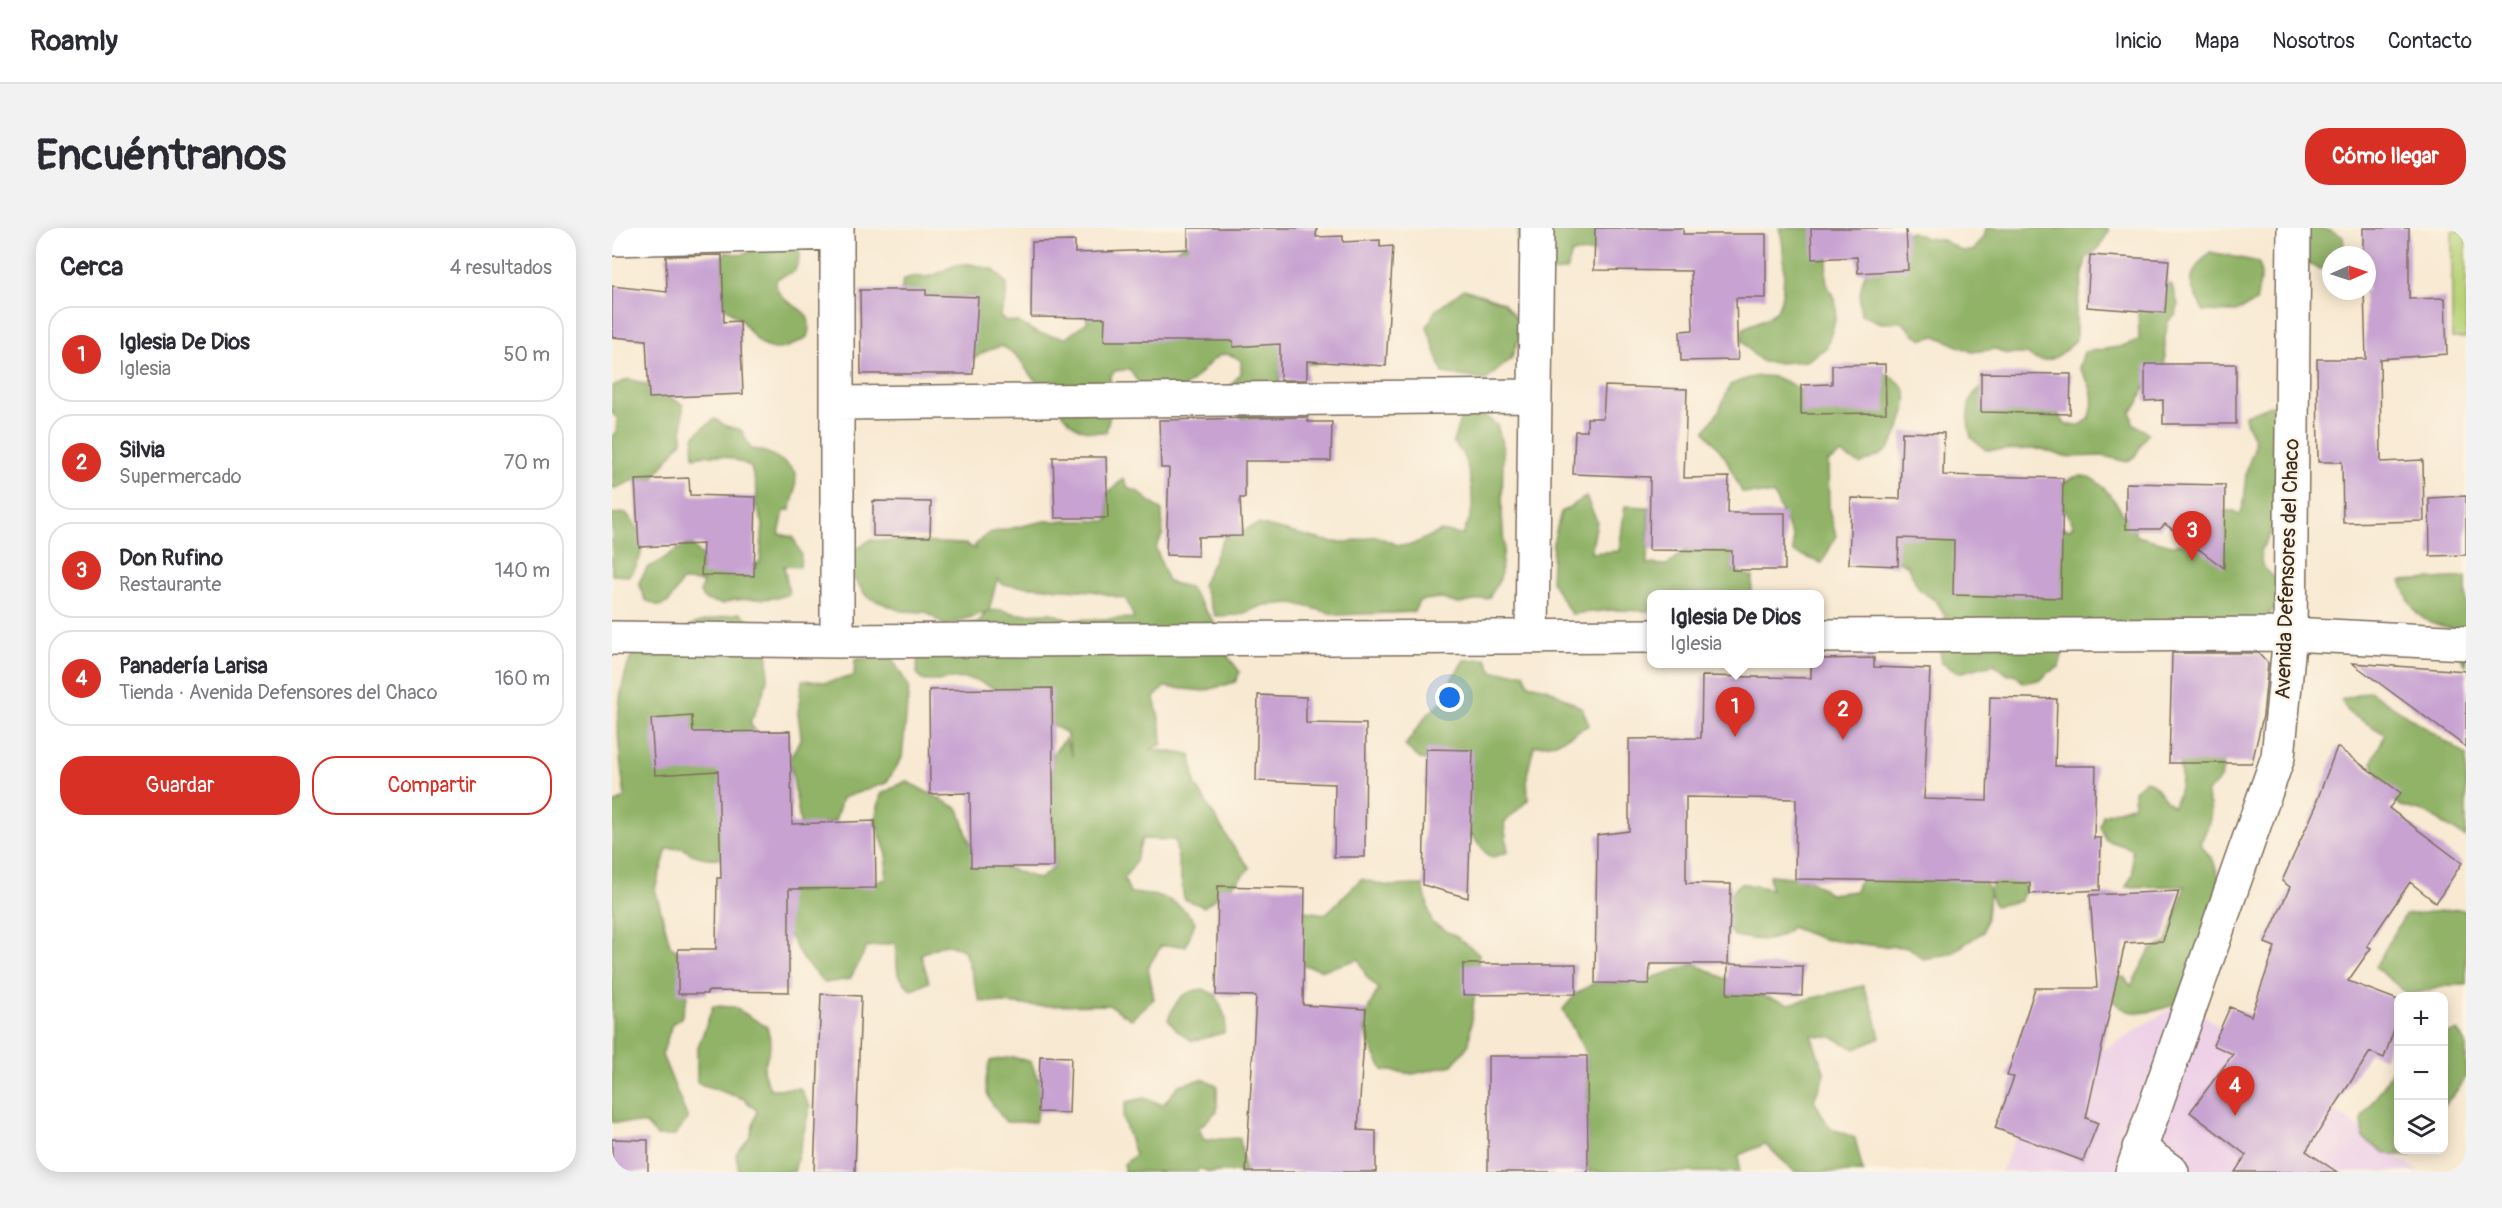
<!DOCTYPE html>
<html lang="es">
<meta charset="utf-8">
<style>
body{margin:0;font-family:Pangolin,sans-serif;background:#f2f2f3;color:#2b2b33}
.controls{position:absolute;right:18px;bottom:18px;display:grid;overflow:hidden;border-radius:12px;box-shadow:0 3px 15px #0003}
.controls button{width:54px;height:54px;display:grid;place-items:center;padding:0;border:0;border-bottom:2px solid #e1e1e2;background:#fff;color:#2b2b33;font:30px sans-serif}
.compass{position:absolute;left:1710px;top:18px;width:54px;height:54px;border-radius:50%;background:#fff;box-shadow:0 3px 15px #0003;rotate:87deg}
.you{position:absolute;left:838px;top:470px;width:21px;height:21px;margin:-15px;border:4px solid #fff;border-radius:50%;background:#1a73e8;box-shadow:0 0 0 9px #1a73e833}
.badge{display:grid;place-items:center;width:39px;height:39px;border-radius:50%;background:#d93025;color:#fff;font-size:20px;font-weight:700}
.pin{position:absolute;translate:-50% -50px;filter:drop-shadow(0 2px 3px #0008)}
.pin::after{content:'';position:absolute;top:32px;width:21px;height:18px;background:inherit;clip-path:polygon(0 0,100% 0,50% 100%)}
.popup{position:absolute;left:1035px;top:362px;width:177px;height:78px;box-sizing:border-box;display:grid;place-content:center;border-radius:12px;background:#fff;filter:drop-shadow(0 2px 4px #0005);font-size:20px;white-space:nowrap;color:#7c7c81}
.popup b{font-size:22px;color:#2b2b33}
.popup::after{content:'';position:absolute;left:50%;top:100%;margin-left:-12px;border:12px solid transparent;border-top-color:#fff}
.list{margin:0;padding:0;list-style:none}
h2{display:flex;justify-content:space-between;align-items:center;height:78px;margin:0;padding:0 24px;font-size:26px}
h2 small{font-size:20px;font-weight:400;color:#7c7c81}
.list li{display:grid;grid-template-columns:39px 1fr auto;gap:18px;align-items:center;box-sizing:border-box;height:96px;margin:0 12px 12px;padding:0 12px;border:2px solid #e1e1e2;border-radius:24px}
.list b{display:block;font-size:22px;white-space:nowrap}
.list p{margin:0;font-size:20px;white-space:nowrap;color:#7c7c81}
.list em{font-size:20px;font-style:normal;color:#7c7c81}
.actions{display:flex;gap:12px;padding:18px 24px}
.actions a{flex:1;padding:14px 0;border:2px solid #d93025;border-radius:24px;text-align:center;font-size:21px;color:#d93025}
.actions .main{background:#d93025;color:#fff}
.icon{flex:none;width:33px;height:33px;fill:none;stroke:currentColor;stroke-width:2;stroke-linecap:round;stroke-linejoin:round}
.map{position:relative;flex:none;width:1854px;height:944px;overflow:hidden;border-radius:24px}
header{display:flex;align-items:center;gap:36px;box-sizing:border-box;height:84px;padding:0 30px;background:#fff;border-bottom:2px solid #e1e1e2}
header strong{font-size:28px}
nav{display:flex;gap:33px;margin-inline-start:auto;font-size:21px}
.intro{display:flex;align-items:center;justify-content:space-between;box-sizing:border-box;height:144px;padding:0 36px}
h1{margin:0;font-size:42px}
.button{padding:15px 27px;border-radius:24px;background:#d93025;color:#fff;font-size:21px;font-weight:700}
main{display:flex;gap:36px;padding:0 36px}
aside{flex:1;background:#fff;border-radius:24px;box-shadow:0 3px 15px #0003}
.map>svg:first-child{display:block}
.built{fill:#eed0e7}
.green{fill:#b7d177;stroke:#797e4a;stroke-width:1.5}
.forest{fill:#91b368;stroke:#666e43;stroke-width:1.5;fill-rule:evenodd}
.building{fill:#c8a3d2}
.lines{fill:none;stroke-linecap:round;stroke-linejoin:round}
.minor-casing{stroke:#7d6d5d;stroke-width:36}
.minor{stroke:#fff;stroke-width:33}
.labels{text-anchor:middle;stroke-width:4.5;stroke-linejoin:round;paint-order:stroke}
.street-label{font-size:21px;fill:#3b2a1e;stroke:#fcf5e5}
</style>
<header>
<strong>Roamly</strong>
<nav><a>Inicio</a><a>Mapa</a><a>Nosotros</a><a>Contacto</a></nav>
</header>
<div class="intro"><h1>Encuéntranos</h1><a class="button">Cómo llegar</a></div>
<main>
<aside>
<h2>Cerca<small>4 resultados</small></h2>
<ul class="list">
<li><span class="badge">1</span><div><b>Iglesia De Dios</b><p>Iglesia</p></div><em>50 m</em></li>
<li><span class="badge">2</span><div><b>Silvia</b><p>Supermercado</p></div><em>70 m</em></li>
<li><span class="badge">3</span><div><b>Don Rufino</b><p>Restaurante</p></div><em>140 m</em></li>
<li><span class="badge">4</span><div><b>Panadería Larisa</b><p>Tienda · Avenida Defensores del Chaco</p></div><em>160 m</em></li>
</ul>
<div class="actions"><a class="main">Guardar</a><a>Compartir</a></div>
</aside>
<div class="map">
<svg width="1854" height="944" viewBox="0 0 1854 944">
<rect width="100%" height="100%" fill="#fcf5e5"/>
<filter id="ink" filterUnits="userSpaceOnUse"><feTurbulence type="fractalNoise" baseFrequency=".0167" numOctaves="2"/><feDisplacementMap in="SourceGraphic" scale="12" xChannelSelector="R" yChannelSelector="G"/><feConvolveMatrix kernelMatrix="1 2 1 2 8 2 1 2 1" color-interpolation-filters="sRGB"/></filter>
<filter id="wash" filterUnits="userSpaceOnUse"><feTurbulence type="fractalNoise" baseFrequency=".008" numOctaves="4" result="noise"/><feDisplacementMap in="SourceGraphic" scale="24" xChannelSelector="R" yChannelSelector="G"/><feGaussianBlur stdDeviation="1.35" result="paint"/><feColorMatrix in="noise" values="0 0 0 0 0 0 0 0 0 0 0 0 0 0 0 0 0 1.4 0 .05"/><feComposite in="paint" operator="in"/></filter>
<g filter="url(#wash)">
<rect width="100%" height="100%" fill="#f8e9d2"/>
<path class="built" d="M 1572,773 L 1807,944 L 1389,944 L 1424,862 Z"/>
<path class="green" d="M 1840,3 L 1854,3 L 1854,110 L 1840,110 Z"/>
<path class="forest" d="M 906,0 L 991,0 L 983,24 L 960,25 L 955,42 C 921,49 924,41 905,16 Z
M 1167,0 L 1221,0 C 1223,20 1217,24 1214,42 C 1212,57 1221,64 1224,77 C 1226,90 1218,106 1215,119 L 1195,133 L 1166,135 L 1151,134 L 1141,126 L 1130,112 L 1131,101 C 1140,95 1158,91 1164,83 C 1175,69 1173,17 1167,0 Z
M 1374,0 L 1495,0 L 1497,3 L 1485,22 L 1474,30 L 1464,83 L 1464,112 C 1451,126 1433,142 1415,126 L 1395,126 L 1384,121 L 1360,124 L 1324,108 L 1311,111 L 1302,106 L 1290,94 L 1269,95 L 1249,87 C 1244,48 1257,38 1280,9 L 1299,4 L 1314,10 L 1331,12 L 1350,23 L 1361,23 L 1372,9 Z
M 1688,0 C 1705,0 1718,0 1731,9 L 1733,27 L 1719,27 L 1719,40 L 1706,41 L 1697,36 Z
M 572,16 L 583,20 L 734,127 L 703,136 L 683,135 L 668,143 L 667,163 L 659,194 L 642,200 L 632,190 L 617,183 L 614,164 L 629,145 L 629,133 C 603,111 593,149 572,159 C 562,164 546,164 535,167 L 517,141 L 503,143 L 498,148 L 501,175 L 494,204 C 457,207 452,186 435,161 C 432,156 428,156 424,153 C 409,140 414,129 389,118 L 372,124 L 349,140 L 364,91 L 365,69 L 323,67 L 318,86 L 287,76 L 291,52 C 303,45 308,51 320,48 C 331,44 344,34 357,36 C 366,37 372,41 381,41 L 395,56 L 394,70 L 388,89 L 394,93 L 406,94 L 425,105 L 454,110 L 475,94 L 474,84 Z
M 186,18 L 188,27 L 183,43 L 166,50 L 163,55 C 170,84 206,74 195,109 C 160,130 152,123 130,93 C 129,90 113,80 109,76 L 110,28 L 114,24 L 129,27 L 138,23 Z
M 1598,24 L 1647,34 L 1649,48 L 1644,74 L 1624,84 L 1592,83 C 1576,56 1573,47 1598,24 Z
M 1549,54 L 1560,57 L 1566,76 L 1564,87 L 1556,93 L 1553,109 L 1553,134 L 1535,151 L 1527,175 L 1519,184 L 1521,195 L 1536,205 L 1523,228 L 1515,234 L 1492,228 L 1453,229 L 1430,221 L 1374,222 L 1359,210 C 1355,193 1352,166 1372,159 L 1442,181 L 1454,197 L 1468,197 L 1477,191 C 1485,171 1479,155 1467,140 L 1472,124 L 1507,119 L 1527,112 L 1526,80 Z
M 852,61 L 891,74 L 911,98 L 899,131 L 874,152 L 831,145 L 815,99 L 823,83 Z
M 1268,142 C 1277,147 1289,153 1293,163 C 1299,177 1284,213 1274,223 C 1268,229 1256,232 1248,236 L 1229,226 L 1216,234 L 1217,282 L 1224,308 L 1210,335 L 1181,324 L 1181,310 L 1162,267 L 1130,264 L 1113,229 L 1093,203 L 1107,183 L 1118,157 C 1150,142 1168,146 1195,167 Z
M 17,151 L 36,157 L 71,177 L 70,213 L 40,252 L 23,252 L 1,261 L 0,207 L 4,206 L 6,191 L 0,185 L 0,158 Z
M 1658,177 L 1672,179 L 1669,289 L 1648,323 L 1650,337 L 1666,355 L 1662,381 L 1647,397 L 1455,420 L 1450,427 L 1447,439 L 1435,445 L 1430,451 L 1412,455 L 1402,446 L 1396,447 L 1382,436 L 1346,445 L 1330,435 L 1327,414 L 1333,387 L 1325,374 L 1307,361 L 1295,337 L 1280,330 L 1273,286 L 1437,303 L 1450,299 L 1457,302 L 1461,298 C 1459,284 1444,279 1442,265 C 1472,229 1492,257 1510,284 C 1515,292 1521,299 1525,308 L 1560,317 L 1579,314 L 1601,283 L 1623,283 L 1627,287 C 1636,274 1631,255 1635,241 C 1637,231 1644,224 1642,213 C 1641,204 1633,197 1633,187 Z
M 855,183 L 874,189 L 885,197 L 891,220 L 890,286 L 892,319 L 888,351 L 877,370 L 846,376 L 827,370 L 807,373 L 802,384 L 726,387 L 681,375 L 652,377 L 627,387 L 603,388 L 590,357 L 612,310 L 646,296 L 719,314 L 739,314 L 764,308 L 786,317 L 799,317 L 829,303 L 851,307 C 854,298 860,288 860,280 C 861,258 857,228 841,214 L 849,188 Z
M 103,191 L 114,198 L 129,202 L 139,221 C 154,221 174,234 184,245 L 183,264 L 178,282 L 172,283 L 167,306 L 181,309 L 189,326 L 188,339 L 172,338 L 177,366 L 165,370 L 122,372 L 111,376 L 93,372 L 88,365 L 91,354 L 70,353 L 57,374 L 47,378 L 33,372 L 27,354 L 36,339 C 54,334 60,318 80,317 L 90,328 L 89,346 L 133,342 L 148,334 L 151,296 L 144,276 L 145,262 L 139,239 C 118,228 105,224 82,229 C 79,203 84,206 103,191 Z
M 511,251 L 517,261 L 525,263 L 550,283 L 551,306 L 544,320 L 556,354 L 577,359 L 603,396 L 611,422 L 628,444 L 623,454 L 592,463 L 552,459 L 542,470 L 549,498 L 550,516 L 539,521 L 579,527 L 583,556 L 620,617 L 638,640 L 620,658 L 592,679 L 572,671 L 563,612 L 530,611 L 523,635 L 512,650 L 518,665 C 548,667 564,669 583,694 L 574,718 L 549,718 L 536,739 L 542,771 L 519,791 L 497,777 L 425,778 L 368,773 L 352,722 L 333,716 L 309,726 L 317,754 L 299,762 L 286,747 L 283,715 L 255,719 L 238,751 L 213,755 L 191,732 L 155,667 L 160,650 L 243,660 L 274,651 L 275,627 L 263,593 L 269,566 L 294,553 L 347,581 L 358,616 L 392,639 L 427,651 L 442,639 L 441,526 L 453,511 L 461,529 L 454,505 C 428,490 384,455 356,451 C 339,448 326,456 310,452 L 305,445 L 306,424 L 347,398 L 367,394 L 374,384 L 333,398 L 314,384 L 289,383 L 255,369 L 238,345 L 242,323 L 258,312 L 353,316 L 364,321 L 363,317 L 377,305 L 433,293 L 496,293 L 495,266 ZM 385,351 L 392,357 L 481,363 L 514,371 L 522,390 L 457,392 L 439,385 L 405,386 L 389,382 L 377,383 Z
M 974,269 L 985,293 L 979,325 L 1007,323 L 1013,278 L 1037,279 L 1035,336 L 1055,337 L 1077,320 L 1120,316 L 1120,342 L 1141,349 L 1139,366 L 1039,366 L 1039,383 L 1000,382 L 959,386 L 939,353 L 941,315 L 949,284 Z
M 14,285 C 33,306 36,323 18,348 L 0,347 L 0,286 Z
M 1854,349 L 1854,437 L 1847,427 L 1842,401 C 1806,393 1802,387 1789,353 Z
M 127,385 L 150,400 C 161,441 158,456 138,494 L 146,509 L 129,629 C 109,630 86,634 71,620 L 55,621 L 43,661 L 58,717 L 79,735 L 78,756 L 74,773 L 69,790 L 60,796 L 50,827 L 76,891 L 62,908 L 45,908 L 34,896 L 0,894 L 0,577 L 13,569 C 5,515 0,471 22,422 L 44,431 L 81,396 Z
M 279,429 L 297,459 L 290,530 L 274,555 L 230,570 L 223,593 L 189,600 L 178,531 L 189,509 L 186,485 L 190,452 L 215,454 L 242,448 L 243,431 Z
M 874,431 L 881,444 L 912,445 L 917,456 L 935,460 L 970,480 L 977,497 L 944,515 L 922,518 L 915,547 L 916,572 L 892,595 L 896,624 L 879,630 C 849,603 843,571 833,534 L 808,531 L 793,518 L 814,488 L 836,468 L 838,454 L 852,432 Z
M 1758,463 L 1854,527 L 1854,610 L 1815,585 L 1789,578 L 1777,569 L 1760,534 L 1773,506 L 1737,485 L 1729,472 Z
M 1564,525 L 1611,532 C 1612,547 1607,556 1595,563 C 1594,570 1596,572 1598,578 C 1601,591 1593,604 1588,616 L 1601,632 L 1613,667 L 1572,773 C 1543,783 1512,797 1495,763 L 1500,750 L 1512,749 L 1519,758 L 1538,722 L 1555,715 L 1573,658 L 1514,659 L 1521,646 L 1520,621 L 1494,612 L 1488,598 L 1491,587 L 1522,577 L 1522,563 L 1533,552 C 1548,557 1549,570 1561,578 C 1571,559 1571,545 1564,525 Z
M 1267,635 L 1285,641 L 1299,653 L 1309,637 L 1369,645 L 1377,663 L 1386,642 L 1416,643 L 1413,663 L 1408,673 L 1383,678 L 1377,665 L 1375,689 L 1371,704 L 1338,726 L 1311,731 L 1296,719 L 1266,718 L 1210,711 L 1179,699 C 1163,718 1144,711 1122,708 L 1112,692 L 1112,672 L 1129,655 L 1159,661 L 1157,647 C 1179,649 1202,648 1217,666 L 1244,663 L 1245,656 Z
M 749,651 L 776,658 L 811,657 L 820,695 L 845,709 L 867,726 L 857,816 L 841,837 L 801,846 L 771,842 C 752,805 743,799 767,761 L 754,748 L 747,731 L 711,742 L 678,734 L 676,703 L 693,683 L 714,686 Z
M 1847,681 L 1854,684 L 1854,757 L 1838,757 L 1797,767 L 1763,739 L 1793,687 Z
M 1083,736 L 1147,767 L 1176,776 L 1251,758 L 1262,784 L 1268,810 L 1243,821 L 1220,809 L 1199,807 L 1213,846 L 1202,872 L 1217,899 L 1243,910 L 1251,944 L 1183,944 L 1153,916 L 1127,927 L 1127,944 L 976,944 L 975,828 L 951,781 L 964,766 L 982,755 L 1020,756 Z
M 591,761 L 604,767 L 614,791 L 612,805 L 580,813 L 565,802 L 556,791 C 565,771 569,764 591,761 Z
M 101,778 L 122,779 L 155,799 L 159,815 L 151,843 L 158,861 L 188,860 L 198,879 L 182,944 L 127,944 L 124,926 L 138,909 L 145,883 L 132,871 L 85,855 L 85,822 Z
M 1845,803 L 1854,815 L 1854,848 L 1850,856 L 1832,878 L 1832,806 Z
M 400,829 L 419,834 L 432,866 L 423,894 L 394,894 C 375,870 369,864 378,833 Z
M 1786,829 L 1786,922 L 1803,922 L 1798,928 L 1773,925 L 1751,910 L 1750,889 L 1774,854 Z
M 590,851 L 605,857 L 605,883 L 587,900 L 592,912 L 628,910 L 633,944 L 597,944 L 587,940 L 585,944 L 512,944 L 512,936 L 523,927 L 511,890 L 514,874 L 533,870 L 551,877 L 567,857 Z"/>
<g id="blocks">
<path class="building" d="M 576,0 L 705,0 L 704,9 L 731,8 L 731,14 L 768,12 L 768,19 L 781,18 L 774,138 L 695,133 L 695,152 L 668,152 L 668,116 L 621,119 L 621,113 L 492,113 L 493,90 L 419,89 L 420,14 L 463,13 L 463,25 L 576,21 Z
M 983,0 L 1071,0 L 1071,6 L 1154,6 L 1154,70 L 1124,70 L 1126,132 L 1069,133 L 1068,103 L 1081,102 L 1079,43 L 982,42 Z
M 1199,0 L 1294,0 L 1296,42 L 1246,45 L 1245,29 L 1200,31 Z
M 1751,0 L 1797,0 L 1797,71 L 1833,70 L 1835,126 L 1768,131 L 1769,234 L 1811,232 L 1812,293 L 1731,295 L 1730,234 L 1706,234 L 1705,131 L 1754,131 L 1752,63 L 1755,63 L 1755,27 L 1751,27 Z
M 110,27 L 112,94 L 128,93 L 131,166 L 37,170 L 34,112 L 0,109 L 0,58 L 55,64 L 54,28 Z
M 1478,27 L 1557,32 L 1553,85 L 1475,79 Z
M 248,62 L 314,62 L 314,67 L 366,69 L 361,146 L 249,146 Z
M 1273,136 L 1274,185 L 1189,186 L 1189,157 L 1220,156 L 1220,137 Z
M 1533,136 L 1624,136 L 1624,196 L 1551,196 L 1551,172 L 1533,173 Z
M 1369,145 L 1459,146 L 1458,186 L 1369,184 Z
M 993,158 L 1075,161 L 1072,250 L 1117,249 L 1116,285 L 1173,285 L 1173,342 L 1120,342 L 1120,323 L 1037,322 L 1038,249 L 961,246 L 963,203 L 975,203 L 975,190 L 991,190 Z
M 696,189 L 696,194 L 720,194 L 719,233 L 633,233 L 633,270 L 628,270 L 630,308 L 586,309 L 586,328 L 554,327 L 557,240 L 549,240 L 547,192 Z
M 1290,204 L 1332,205 L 1331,247 L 1451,250 L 1449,370 L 1341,367 L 1342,312 L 1287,310 L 1286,338 L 1237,336 L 1239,270 L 1288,271 Z
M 441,229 L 494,229 L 496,290 L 443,290 Z
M 77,250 L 78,267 L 144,269 L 142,348 L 89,347 L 91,316 L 27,319 L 23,252 Z
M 1514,255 L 1613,257 L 1612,340 L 1553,296 L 1548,301 L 1514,301 Z
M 1854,268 L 1854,327 L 1818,328 L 1817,270 Z
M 261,273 L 319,274 L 318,309 L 261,308 Z
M 1560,425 L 1647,425 L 1656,435 L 1651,488 L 1640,535 L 1557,535 Z
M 1262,430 L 1262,439 L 1318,441 L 1312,571 L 1375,573 L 1378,469 L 1445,471 L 1443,538 L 1484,538 L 1482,610 L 1489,610 L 1488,662 L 1418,666 L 1418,655 L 1183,651 L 1184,571 L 1074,569 L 1074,655 L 1119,656 L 1116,736 L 1191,738 L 1190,768 L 1115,766 L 1116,736 L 1038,736 L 1037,756 L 983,755 L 985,607 L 1017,603 L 1017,511 L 1089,510 L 1090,448 L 1199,450 L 1199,435 L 1207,435 L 1207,431 Z
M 1740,435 L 1854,443 L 1854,519 Z
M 440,460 L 442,639 L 359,639 L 358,565 L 318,566 L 317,462 Z
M 646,467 L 694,469 L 694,495 L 754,496 L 753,629 L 722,629 L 723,556 L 644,553 Z
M 80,488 L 81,504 L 178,503 L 180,596 L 263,593 L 264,660 L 177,661 L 177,764 L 95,763 L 95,766 L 66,766 L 66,721 L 104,721 L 105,650 L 109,650 L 106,543 L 43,547 L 39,491 Z
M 1725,519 L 1789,565 L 1777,580 L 1850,635 L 1824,675 L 1798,654 L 1755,718 L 1759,720 L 1736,753 L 1786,772 L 1786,790 L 1772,830 L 1758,824 L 1694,923 L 1725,944 L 1623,944 L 1634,927 L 1578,884 L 1621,826 L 1601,817 L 1618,779 L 1639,788 L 1663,719 L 1653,715 L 1678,659 L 1670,653 L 1705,576 L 1704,575 Z
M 814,521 L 861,522 L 856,670 L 811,657 Z
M 606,658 L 693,660 L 691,777 L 754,781 L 746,902 L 764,903 L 764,944 L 634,944 L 644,768 L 604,767 Z
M 1567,663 L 1551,713 L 1513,715 L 1474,890 L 1486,895 L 1471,933 L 1383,900 L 1402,849 L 1395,848 L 1423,760 L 1485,760 L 1478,667 Z
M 851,736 L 964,736 L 964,766 L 851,767 Z
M 209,766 L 249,768 L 243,944 L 202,944 Z
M 428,828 L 459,829 L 457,885 L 426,884 Z
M 876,828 L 975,828 L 976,944 L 876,944 Z
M 0,911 L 36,912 L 36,944 L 0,944 Z"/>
</g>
</g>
<g filter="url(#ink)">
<use href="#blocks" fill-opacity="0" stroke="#7d6d5d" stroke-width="1.5"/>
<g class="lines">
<g class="minor-casing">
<path id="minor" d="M 225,0 L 225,413
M 0,11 L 225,5
M 226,175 L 922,168
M 920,408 L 925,0
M 1207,408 L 1678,406 L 1854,415
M 0,410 L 225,413 L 1039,408
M 1527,920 L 1560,944
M 1520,944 L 1666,529 L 1678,406 L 1682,0"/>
</g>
<use href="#minor" class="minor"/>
</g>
</g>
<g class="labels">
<g class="street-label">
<text transform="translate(1675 341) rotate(-88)" y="7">Avenida Defensores del Chaco</text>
</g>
</g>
</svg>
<div class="controls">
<button>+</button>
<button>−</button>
<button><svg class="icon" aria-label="layers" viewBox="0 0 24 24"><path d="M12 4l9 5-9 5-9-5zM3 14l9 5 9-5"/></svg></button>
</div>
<svg class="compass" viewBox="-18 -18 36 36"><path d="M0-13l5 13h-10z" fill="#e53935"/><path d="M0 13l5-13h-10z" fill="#7c7c81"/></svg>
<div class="you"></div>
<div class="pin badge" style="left:1123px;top:509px">1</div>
<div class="popup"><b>Iglesia De Dios</b>Iglesia</div>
<div class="pin badge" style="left:1231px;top:512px">2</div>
<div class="pin badge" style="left:1580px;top:333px">3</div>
<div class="pin badge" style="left:1623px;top:888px">4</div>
</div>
</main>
